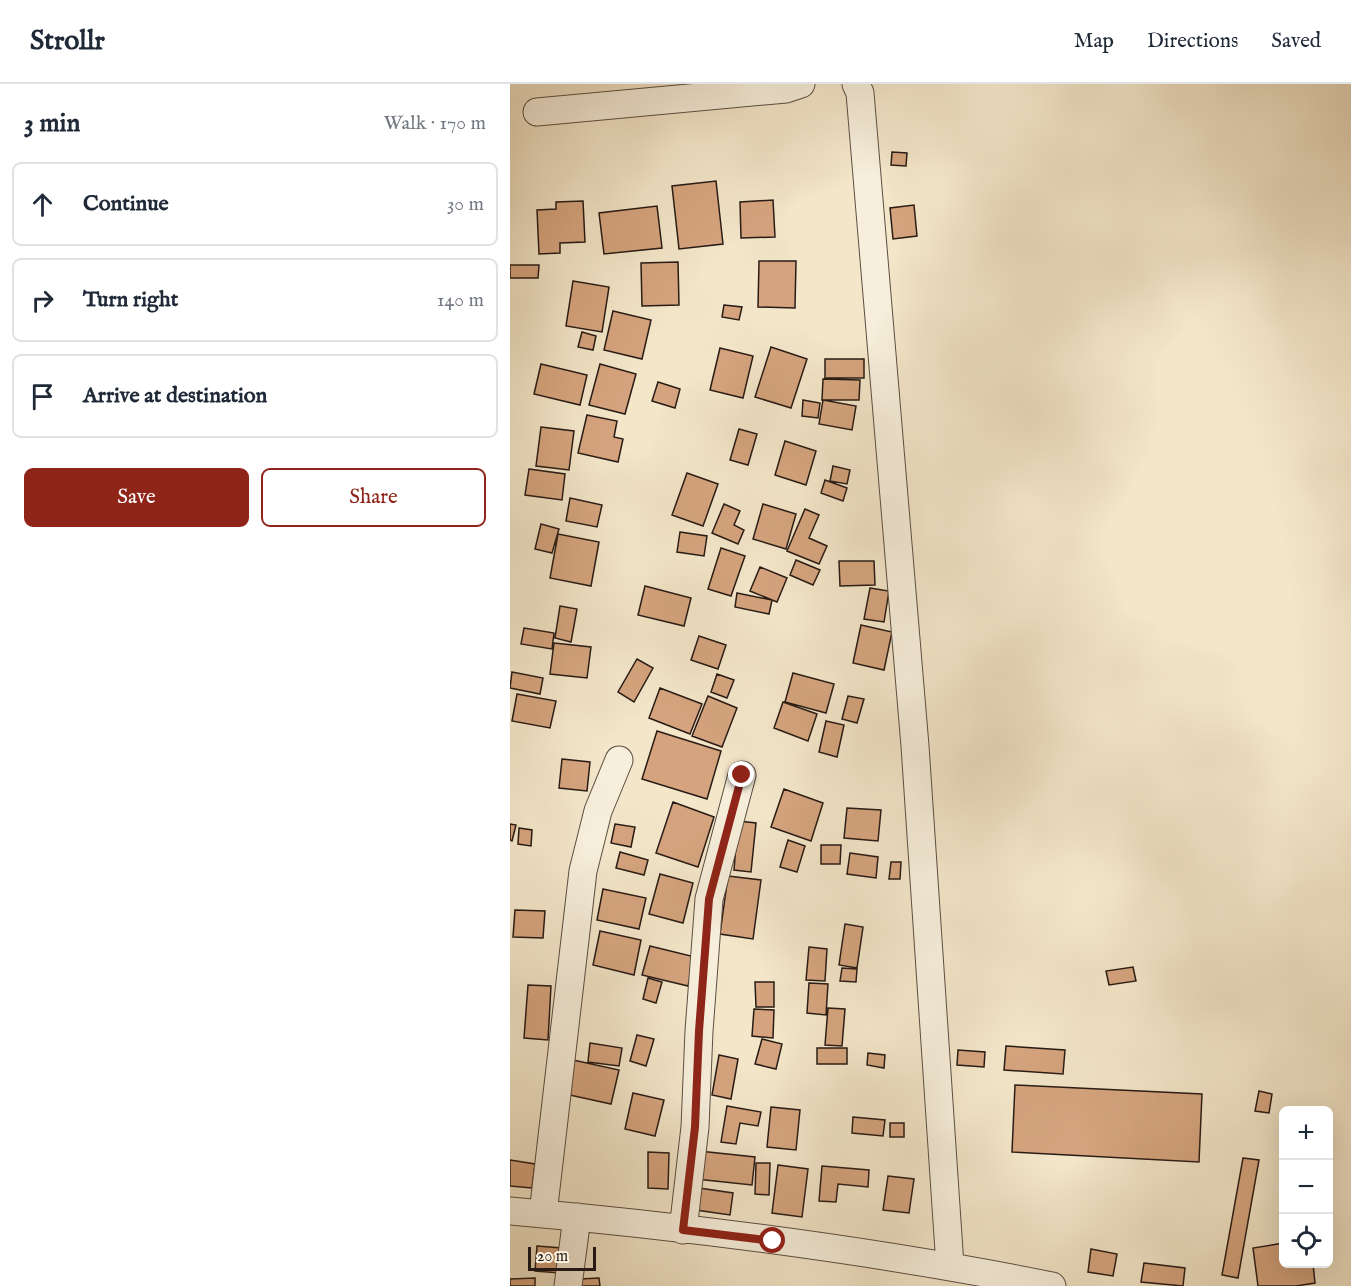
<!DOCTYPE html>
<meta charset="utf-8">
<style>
body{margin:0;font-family:"IM FELL English",serif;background:#f6f6f7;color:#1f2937}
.controls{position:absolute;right:18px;bottom:18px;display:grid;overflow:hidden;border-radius:9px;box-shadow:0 6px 24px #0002}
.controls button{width:54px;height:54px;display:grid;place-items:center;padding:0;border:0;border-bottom:2px solid #e0e1e3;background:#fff;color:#1f2937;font:30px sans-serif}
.scale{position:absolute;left:18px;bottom:15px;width:68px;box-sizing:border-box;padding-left:6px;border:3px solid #281b15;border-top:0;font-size:16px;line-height:21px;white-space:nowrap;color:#281b15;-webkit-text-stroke:4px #f7efdc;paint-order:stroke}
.stop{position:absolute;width:18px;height:18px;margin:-14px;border:4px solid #8f2418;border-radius:50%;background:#fff}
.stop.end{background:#8f2418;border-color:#fff;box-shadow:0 2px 6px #0008}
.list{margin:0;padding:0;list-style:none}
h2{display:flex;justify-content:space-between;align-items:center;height:78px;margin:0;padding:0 24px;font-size:26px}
h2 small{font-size:20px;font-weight:400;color:#747a83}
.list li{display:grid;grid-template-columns:39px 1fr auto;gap:18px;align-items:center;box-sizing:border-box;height:84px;margin:0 12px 12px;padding:0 12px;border:2px solid #e0e1e3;border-radius:9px}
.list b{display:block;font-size:22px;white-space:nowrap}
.list em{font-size:20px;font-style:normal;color:#747a83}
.actions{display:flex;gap:12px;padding:18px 24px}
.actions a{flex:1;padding:14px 0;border:2px solid #8f2418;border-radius:9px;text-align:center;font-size:21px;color:#8f2418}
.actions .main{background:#8f2418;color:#fff}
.icon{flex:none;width:33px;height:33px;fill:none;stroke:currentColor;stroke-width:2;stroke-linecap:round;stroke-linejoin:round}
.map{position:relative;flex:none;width:841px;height:1202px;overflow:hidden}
header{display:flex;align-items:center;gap:36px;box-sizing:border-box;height:84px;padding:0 30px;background:#fff;border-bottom:2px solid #e0e1e3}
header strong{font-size:28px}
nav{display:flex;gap:33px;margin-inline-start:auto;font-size:21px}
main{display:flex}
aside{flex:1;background:#fff}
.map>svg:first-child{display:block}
.building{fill:#d5a47e;stroke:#281b15;stroke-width:1.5}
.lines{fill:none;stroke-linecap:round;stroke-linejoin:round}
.minor-casing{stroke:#5b4e42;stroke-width:29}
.minor{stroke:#f7efdc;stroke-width:27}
.route{stroke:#8f2418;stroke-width:8}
</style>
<header>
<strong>Strollr</strong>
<nav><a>Map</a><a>Directions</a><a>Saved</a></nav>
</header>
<main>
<aside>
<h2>3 min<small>Walk · 170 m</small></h2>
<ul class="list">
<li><svg class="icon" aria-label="ahead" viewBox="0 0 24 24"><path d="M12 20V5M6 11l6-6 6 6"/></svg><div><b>Continue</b></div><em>30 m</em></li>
<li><svg class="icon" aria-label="right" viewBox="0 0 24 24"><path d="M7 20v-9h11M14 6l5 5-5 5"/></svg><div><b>Turn right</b></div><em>140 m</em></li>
<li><svg class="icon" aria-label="arrive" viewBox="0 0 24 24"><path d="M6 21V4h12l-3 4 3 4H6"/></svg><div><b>Arrive at destination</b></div></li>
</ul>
<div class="actions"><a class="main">Save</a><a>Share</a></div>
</aside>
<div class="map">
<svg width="841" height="1202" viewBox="0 0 841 1202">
<rect width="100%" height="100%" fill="#f3e6c9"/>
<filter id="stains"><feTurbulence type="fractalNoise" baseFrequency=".00333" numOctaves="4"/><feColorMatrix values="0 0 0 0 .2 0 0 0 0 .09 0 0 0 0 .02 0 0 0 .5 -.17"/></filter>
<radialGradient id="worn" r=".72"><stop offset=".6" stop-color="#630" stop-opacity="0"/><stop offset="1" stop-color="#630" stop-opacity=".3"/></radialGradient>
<path class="building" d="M 382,68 L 397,69 L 396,82 L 381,81 Z
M 206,97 L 213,160 L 169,165 L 162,102 Z
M 263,116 L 265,153 L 231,154 L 230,118 Z
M 73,117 L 75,158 L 50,159 L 50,169 L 29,170 L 27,126 L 46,125 L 46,118 Z
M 404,121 L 407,152 L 383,155 L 380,124 Z
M 147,122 L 152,164 L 94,170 L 89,129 Z
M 249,177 L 286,177 L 285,224 L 248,223 Z
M 168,178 L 169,221 L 132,222 L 131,179 Z
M 0,181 L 29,181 L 28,194 L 0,194 Z
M 63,197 L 99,203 L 92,248 L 56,242 Z
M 214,221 L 232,223 L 229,236 L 212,233 Z
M 103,227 L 141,236 L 132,275 L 94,266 Z
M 72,248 L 86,252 L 83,266 L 68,263 Z
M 261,263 L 297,275 L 281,324 L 245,313 Z
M 210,264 L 243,272 L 233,314 L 200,306 Z
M 315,275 L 354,275 L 354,294 L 315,294 Z
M 31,280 L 77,291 L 70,321 L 24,310 Z
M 90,280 L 126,290 L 115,330 L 79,321 Z
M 313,295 L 350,296 L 349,316 L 312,316 Z
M 148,298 L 170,305 L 165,324 L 142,317 Z
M 293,316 L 310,319 L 308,334 L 292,332 Z
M 313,316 L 346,322 L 342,346 L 309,340 Z
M 77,331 L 107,337 L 104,353 L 113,355 L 108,378 L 68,369 Z
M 31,343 L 64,347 L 59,386 L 26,382 Z
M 229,345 L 247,350 L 238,381 L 220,376 Z
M 275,357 L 306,367 L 296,401 L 265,391 Z
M 323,382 L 340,386 L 337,400 L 320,397 Z
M 19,385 L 55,390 L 52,416 L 15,411 Z
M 177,389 L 208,400 L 193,442 L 162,431 Z
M 315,396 L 337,404 L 333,417 L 311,409 Z
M 60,414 L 92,421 L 87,443 L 56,437 Z
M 214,420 L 230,427 L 224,441 L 234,446 L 228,460 L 202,449 Z
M 253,420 L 286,430 L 276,465 L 243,455 Z
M 295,425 L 309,431 L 299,454 L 317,462 L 309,480 L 277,467 Z
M 31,440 L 49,445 L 42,469 L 25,465 Z
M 170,448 L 197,452 L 194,472 L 167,468 Z
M 48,450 L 89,458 L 81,502 L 40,494 Z
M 211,464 L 235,472 L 221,512 L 198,505 Z
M 286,476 L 310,486 L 303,501 L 280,491 Z
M 329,477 L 364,477 L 365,501 L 330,502 Z
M 250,483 L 277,494 L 267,518 L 240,507 Z
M 135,502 L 181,514 L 174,542 L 128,531 Z
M 360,504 L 379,507 L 374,538 L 354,535 Z
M 227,509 L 262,516 L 259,530 L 225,523 Z
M 50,522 L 67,525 L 61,558 L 45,554 Z
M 351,541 L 382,548 L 374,586 L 343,579 Z
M 14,544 L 44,549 L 42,565 L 11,560 Z
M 189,552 L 216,561 L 208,585 L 181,576 Z
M 44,559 L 81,563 L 77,594 L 40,590 Z
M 127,575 L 143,584 L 124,618 L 108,608 Z
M 2,588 L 33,594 L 30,610 L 0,604 Z
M 283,589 L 324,600 L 316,629 L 275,618 Z
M 207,590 L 224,596 L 217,614 L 201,608 Z
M 150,604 L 192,620 L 180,650 L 139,634 Z
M 7,610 L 46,617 L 40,644 L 2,637 Z
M 198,612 L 227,624 L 212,663 L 182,652 Z
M 338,612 L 354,615 L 347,639 L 332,635 Z
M 273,618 L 307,630 L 298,657 L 264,644 Z
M 316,637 L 334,641 L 327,673 L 309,668 Z
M 147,647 L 211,667 L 197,715 L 132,695 Z
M 52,675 L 80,678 L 77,707 L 49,704 Z
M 274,705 L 313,719 L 301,757 L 261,743 Z
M 163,718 L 204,733 L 188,783 L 146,769 Z
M 337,724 L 371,726 L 368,757 L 334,754 Z
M 228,737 L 246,739 L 241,788 L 224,786 Z
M 0,740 L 6,741 L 2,757 L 0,756 Z
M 105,740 L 125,743 L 121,763 L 101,759 Z
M 9,744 L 22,746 L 21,762 L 8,760 Z
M 278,756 L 295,762 L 287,788 L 270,783 Z
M 311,761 L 331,761 L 330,780 L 311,780 Z
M 110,768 L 138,776 L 134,791 L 106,784 Z
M 340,769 L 368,773 L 366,794 L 337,790 Z
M 381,778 L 391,778 L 390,795 L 379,795 Z
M 150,790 L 183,799 L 173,839 L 139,830 Z
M 218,792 L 251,796 L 243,855 L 210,850 Z
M 93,805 L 136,814 L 129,845 L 87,836 Z
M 5,826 L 35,827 L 33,854 L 3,853 Z
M 335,840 L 353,843 L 347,884 L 329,881 Z
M 90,847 L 131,856 L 124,891 L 83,881 Z
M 140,862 L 185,873 L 178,902 L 132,891 Z
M 299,863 L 317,865 L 315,897 L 296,896 Z
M 623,883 L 626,897 L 599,901 L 596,887 Z
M 332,884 L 347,885 L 346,898 L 330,897 Z
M 138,894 L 152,898 L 146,919 L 133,915 Z
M 245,898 L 264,898 L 264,923 L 246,923 Z
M 299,899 L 318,900 L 316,931 L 297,929 Z
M 18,901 L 41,902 L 38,956 L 14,954 Z
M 318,924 L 335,925 L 332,962 L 315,961 Z
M 244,925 L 264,926 L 263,954 L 242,952 Z
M 127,951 L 144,955 L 136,982 L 120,977 Z
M 252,955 L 272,960 L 266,985 L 245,980 Z
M 80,959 L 112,964 L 109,982 L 78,978 Z
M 496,962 L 555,966 L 553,990 L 494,986 Z
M 307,964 L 337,964 L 337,980 L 307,980 Z
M 448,966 L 475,968 L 474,983 L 447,981 Z
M 358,969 L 375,971 L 374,984 L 357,981 Z
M 209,971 L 228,975 L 221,1015 L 202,1011 Z
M 63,976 L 109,986 L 101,1020 L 55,1010 Z
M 505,1001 L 692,1010 L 689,1078 L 502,1068 Z
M 749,1007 L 762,1010 L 759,1029 L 745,1027 Z
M 123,1009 L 154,1016 L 145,1052 L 115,1045 Z
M 217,1022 L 251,1028 L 248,1042 L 230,1039 L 226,1060 L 211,1058 Z
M 261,1023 L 290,1026 L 286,1066 L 257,1063 Z
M 343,1033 L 375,1036 L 373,1052 L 342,1049 Z
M 380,1039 L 394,1039 L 394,1053 L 380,1053 Z
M 189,1067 L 245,1073 L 242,1101 L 186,1095 Z
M 138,1068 L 159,1069 L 158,1105 L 138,1104 Z
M 733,1074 L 749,1076 L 728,1194 L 712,1191 Z
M 0,1076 L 25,1080 L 22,1104 L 0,1102 Z
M 246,1079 L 260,1079 L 259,1111 L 245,1110 Z
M 268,1081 L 298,1085 L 292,1133 L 262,1129 Z
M 312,1082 L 359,1086 L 358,1103 L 328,1100 L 326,1118 L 309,1117 Z
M 378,1092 L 404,1095 L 399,1129 L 373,1126 Z
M 182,1103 L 223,1109 L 220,1131 L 179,1125 Z
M 774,1159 L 774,1180 L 803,1180 L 805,1199 L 786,1202 L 748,1202 L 743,1164 Z
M 27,1162 L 52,1164 L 50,1189 L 25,1187 Z
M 581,1165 L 607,1170 L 603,1192 L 578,1188 Z
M 634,1179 L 675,1184 L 673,1202 L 631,1198 Z
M 25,1194 L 25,1202 L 0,1202 L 0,1195 Z
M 89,1194 L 90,1202 L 70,1202 L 70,1195 Z"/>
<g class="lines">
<g class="minor-casing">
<path id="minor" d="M 346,0 L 350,9 L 405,662 L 440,1182
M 27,28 L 276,5 L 291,0
M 0,1127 C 181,1143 363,1166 542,1202
M 33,1130 L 73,787 L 88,727 L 109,676
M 173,1146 L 185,1043 L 189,947 L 199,815 L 232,691
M 58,1202 L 67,1133"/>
</g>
<use href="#minor" class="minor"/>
</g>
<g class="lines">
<path class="route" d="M 232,691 L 199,815 L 189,947 L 185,1043 L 173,1146 L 263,1157"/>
</g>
<rect width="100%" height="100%" filter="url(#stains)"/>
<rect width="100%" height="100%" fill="url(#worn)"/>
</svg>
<div class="controls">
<button>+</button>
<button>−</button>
<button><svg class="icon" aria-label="locate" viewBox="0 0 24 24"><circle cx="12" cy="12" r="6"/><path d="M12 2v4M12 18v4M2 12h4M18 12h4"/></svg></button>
</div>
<div class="scale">20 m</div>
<div class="stop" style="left:263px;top:1157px"></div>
<div class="stop end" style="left:232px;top:691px"></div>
</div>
</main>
